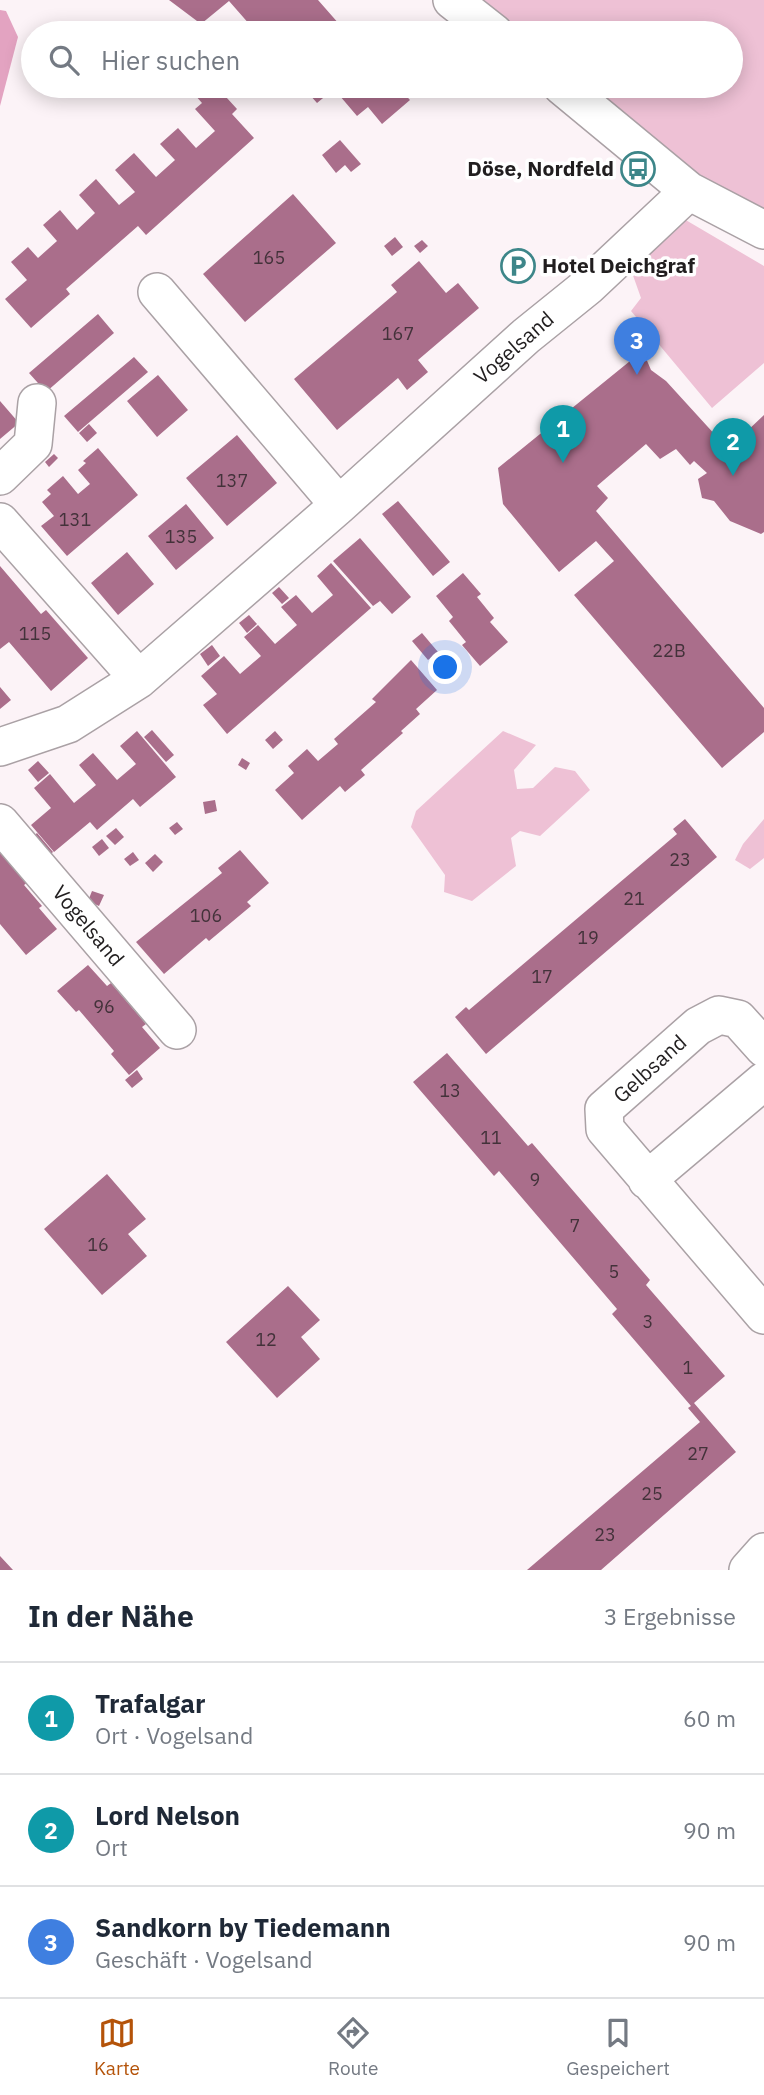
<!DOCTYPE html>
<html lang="de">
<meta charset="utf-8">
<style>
body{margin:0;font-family:"IBM Plex Sans",sans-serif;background:#f6f6f7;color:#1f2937}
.you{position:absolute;left:446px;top:668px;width:24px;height:24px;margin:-18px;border:5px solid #fff;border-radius:50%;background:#1a73e8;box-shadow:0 0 0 10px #1a73e833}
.badge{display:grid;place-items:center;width:46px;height:46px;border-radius:50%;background:#b45309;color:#fff;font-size:23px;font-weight:700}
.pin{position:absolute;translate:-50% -58px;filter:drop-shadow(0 2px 4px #0008)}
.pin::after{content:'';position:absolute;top:37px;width:24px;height:21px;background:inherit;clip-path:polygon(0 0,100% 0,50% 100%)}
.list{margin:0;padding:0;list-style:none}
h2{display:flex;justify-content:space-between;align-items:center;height:91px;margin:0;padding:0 28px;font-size:30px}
h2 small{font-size:23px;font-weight:400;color:#747a83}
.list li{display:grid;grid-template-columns:46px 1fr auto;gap:21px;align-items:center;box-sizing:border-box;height:112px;padding:0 28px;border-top:2px solid #e0e1e3}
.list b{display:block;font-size:26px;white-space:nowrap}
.list p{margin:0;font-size:23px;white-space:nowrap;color:#747a83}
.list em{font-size:23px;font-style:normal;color:#747a83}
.icon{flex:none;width:38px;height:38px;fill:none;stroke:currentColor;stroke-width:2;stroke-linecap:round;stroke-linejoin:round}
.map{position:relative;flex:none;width:764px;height:1570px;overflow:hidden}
.search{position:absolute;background:#fff;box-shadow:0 4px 18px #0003;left:21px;right:21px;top:21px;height:77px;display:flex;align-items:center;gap:18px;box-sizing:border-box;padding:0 24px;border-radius:38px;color:#747a83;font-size:26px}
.sheet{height:427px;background:#fff}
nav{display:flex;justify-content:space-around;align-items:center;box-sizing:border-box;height:98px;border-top:2px solid #e0e1e3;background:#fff;font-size:19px;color:#747a83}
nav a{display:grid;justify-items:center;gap:4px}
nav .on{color:#b45309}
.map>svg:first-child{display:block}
.green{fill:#eec1d5}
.water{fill:#e3a3c1}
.building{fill:#aa6e8b}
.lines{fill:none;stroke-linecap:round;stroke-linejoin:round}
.minor-casing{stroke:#aaa1a5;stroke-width:40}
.minor{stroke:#fff;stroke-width:37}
.labels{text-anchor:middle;stroke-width:7;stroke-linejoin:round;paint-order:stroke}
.number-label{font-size:18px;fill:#43323a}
.poi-label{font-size:21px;font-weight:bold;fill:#211e1f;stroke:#fff;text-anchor:end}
.street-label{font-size:21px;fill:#211e1f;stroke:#fff}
</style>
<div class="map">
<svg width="764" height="1570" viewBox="0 0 764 1570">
<rect width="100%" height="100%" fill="#fcf3f7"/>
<path class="green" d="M 452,0 L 764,0 L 764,230 L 562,86 L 731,86 L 731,33 L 494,33 Z
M 684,219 L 764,266 L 764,363 L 712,408 L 631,311 L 641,298 L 630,267 Z
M 503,731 L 536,745 L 514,770 L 517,789 L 533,788 L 555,767 L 575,771 L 590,790 L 540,836 L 520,831 L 511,838 L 516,866 L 472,901 L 444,892 L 445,875 L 411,827 L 416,811 Z
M 764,819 L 764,858 L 750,869 L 735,860 L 743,844 Z"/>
<path class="water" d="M 0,10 L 6,11 L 18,37 L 0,106 Z"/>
<path class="building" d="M 169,0 L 318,0 L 347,33 L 257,33 L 229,1 L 201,24 Z
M 205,86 L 216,86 L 237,109 L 232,114 L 254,138 L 146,235 L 138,226 L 66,289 L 70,294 L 31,328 L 5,299 L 27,280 L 11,262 L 28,247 L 38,258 L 57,241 L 43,225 L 60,210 L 77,230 L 95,213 L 79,195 L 96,179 L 119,205 L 135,192 L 115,170 L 134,153 L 156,177 L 175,160 L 160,144 L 178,128 L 196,148 L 215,131 L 195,109 L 202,103 L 195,95 Z
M 302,86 L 397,86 L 410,100 L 382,124 L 368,107 L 357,116 L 334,89 L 317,103 Z
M 340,140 L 361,164 L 351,172 L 345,165 L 336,173 L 322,155 Z
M 293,194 L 336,243 L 245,322 L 203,274 Z
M 395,237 L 403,247 L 392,256 L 384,246 Z
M 422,240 L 428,246 L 420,253 L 414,246 Z
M 419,261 L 446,293 L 458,283 L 479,308 L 418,360 L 428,372 L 407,390 L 398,378 L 337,430 L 294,379 L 397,292 L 391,285 Z
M 98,314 L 114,333 L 46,392 L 29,373 Z
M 645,356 L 651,370 L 666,381 L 728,449 L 764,415 L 764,532 L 761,534 L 730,521 L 714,501 L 702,498 L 698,479 L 707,473 L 694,461 L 690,465 L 676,449 L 660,459 L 646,444 L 597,486 L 608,498 L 596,511 L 764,708 L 764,732 L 722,768 L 574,595 L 614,561 L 596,541 L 559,572 L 503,504 L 498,468 L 635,357 Z
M 134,357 L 148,372 L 78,432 L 64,416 Z
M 158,375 L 188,410 L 157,437 L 127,401 Z
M 0,401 L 19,423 L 0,439 Z
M 89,424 L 97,433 L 87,442 L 79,433 Z
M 237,435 L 277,483 L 227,526 L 186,478 Z
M 98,448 L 138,495 L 67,556 L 41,526 L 54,516 L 42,502 L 51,494 L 47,490 L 63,476 L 78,494 L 90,484 L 78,470 L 86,463 L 83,461 Z
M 54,454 L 58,458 L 49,467 L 45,462 Z
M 398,501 L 450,562 L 433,576 L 382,514 Z
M 186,504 L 214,538 L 176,570 L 148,536 Z
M 360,538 L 411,597 L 392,614 L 380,601 L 373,606 L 333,561 Z
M 127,552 L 154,584 L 118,615 L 91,583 Z
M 331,563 L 371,608 L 227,734 L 203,705 L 217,694 L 201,676 L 224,656 L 240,674 L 261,656 L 244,637 L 258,625 L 275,644 L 297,625 L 281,607 L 296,595 L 312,613 L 333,595 L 317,576 Z
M 0,566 L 41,614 L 46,610 L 88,658 L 51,691 L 9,642 L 0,649 Z
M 463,573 L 481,594 L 477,597 L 494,618 L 490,622 L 508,642 L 480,666 L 462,645 L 466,642 L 449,621 L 453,617 L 436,596 Z
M 279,587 L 289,598 L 282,604 L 272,593 Z
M 249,615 L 257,624 L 247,633 L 239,623 Z
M 422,633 L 438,652 L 428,660 L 412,641 Z
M 212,645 L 220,656 L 208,666 L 200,654 Z
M 411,660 L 437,690 L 416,709 L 420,714 L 401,731 L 403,733 L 361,770 L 365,775 L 345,792 L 340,786 L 302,820 L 275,790 L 294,773 L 288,766 L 307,749 L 318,761 L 338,744 L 334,739 L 376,702 L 372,699 Z
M 0,687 L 11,700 L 0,709 Z
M 152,730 L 174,755 L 166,762 L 144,737 Z
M 137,731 L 176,777 L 140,807 L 133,799 L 97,830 L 90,822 L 54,852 L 31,825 L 51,808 L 34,788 L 50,774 L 74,803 L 96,785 L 79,765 L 93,753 L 117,780 L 136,764 L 120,746 Z
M 275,731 L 283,740 L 273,749 L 265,740 Z
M 242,758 L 250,763 L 246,770 L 238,765 Z
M 38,761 L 49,773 L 38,782 L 28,770 Z
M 215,800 L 217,811 L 205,814 L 203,802 Z
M 685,819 L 717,857 L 486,1054 L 455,1017 L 466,1007 L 469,1010 L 677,834 L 673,829 Z
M 177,822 L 183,829 L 175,835 L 169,828 Z
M 116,828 L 124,837 L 115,845 L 106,836 Z
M 37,833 L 53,852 L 45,859 L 29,840 Z
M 102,839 L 109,848 L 99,856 L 92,847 Z
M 0,849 L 28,882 L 24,885 L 42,906 L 39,908 L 57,929 L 26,955 L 0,924 Z
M 240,850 L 269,883 L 247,902 L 251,906 L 209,941 L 206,938 L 164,974 L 136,942 L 222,873 L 218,868 Z
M 133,852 L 139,860 L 130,866 L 124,859 Z
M 155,854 L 163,862 L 153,872 L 145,863 Z
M 92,891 L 104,895 L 99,906 L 88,901 Z
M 88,965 L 107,986 L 111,983 L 146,1024 L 142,1027 L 160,1048 L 129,1075 L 111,1054 L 114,1051 L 79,1010 L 76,1012 L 57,991 Z
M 447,1053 L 528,1146 L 532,1143 L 650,1280 L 646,1285 L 725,1376 L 694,1403 L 736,1452 L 601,1570 L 527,1570 L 700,1422 L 688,1408 L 691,1406 L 612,1314 L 617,1309 L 499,1171 L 494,1176 L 413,1082 Z
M 137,1070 L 143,1079 L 132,1088 L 125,1080 Z
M 107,1174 L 146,1219 L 128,1234 L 147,1256 L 102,1295 L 44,1229 Z
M 288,1286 L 320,1320 L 301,1337 L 320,1359 L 277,1398 L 226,1342 Z
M 0,1556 L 13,1570 L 0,1570 Z"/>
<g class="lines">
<g class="minor-casing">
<path id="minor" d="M 452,0 L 494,33
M 562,86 L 689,191 L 764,230
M 157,292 L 339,505
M 0,476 L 33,444 L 37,403
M 0,522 L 139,679
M 0,747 L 68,724 L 139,679 L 339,505 L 526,336 L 588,286 L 689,191
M 0,823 L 177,1030
M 764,1048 L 738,1019 L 719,1015 L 698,1026 L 604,1109 L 605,1129 L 764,1315
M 647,1180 L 764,1081
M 748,1570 L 764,1552"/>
</g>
<use href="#minor" class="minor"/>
</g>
<defs>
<g id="bus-ring" transform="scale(1.75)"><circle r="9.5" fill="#fff" stroke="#3d8689" stroke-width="1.5"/><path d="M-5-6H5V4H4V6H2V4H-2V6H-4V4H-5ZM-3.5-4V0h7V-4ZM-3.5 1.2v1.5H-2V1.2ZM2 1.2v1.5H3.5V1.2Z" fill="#3d8689"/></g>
<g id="parking-ring" transform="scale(1.75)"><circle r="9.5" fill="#fff" stroke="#3d8689" stroke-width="1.5"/><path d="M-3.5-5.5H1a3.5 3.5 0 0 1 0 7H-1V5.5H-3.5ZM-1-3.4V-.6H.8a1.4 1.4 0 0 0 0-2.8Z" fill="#3d8689"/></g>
</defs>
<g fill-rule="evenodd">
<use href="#bus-ring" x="638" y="169"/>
<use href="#parking-ring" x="518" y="266"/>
</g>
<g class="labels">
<g class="number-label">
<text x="269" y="264">165</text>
<text x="398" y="340">167</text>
<text x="232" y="487">137</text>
<text x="75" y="526">131</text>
<text x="181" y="543">135</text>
<text x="35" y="640">115</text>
<text x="669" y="657">22B</text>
<text x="680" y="866">23</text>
<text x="634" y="905">21</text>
<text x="206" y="922">106</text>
<text x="588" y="944">19</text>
<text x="542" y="983">17</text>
<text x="104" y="1013">96</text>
<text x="450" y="1097">13</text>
<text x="491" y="1144">11</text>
<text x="535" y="1186">9</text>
<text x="575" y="1232">7</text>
<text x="98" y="1251">16</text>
<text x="614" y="1278">5</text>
<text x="648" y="1328">3</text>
<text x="266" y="1346">12</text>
<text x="688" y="1374">1</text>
<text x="698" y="1460">27</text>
<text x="652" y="1500">25</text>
<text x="605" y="1541">23</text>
</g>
<g class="poi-label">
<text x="614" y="176">Döse, Nordfeld</text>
<text x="542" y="273" text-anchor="start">Hotel Deichgraf</text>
</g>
<g class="street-label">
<text transform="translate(514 348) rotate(-41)" y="7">Vogelsand</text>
<text transform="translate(88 926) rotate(50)" y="7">Vogelsand</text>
<text transform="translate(650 1069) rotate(-42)" y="7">Gelbsand</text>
</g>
</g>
</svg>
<div class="you"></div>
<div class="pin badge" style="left:563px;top:463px;background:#0f9aa8">1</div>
<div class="pin badge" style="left:733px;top:476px;background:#0f9aa8">2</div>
<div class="pin badge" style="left:637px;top:375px;background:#3f7fe0">3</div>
<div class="search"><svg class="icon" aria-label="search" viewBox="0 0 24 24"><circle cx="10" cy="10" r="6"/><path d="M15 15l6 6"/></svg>Hier suchen</div>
</div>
<section class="sheet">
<h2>In der Nähe<small>3 Ergebnisse</small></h2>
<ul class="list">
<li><span class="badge" style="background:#0f9aa8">1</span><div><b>Trafalgar</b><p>Ort · Vogelsand</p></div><em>60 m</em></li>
<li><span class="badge" style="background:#0f9aa8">2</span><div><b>Lord Nelson</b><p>Ort</p></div><em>90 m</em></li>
<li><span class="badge" style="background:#3f7fe0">3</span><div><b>Sandkorn by Tiedemann</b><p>Geschäft · Vogelsand</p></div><em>90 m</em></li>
</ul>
</section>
<nav>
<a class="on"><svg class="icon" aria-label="map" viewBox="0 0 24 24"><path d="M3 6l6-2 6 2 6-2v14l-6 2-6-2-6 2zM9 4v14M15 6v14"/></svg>Karte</a>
<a><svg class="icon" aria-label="directions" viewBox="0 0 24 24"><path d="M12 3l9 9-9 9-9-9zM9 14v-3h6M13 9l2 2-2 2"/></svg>Route</a>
<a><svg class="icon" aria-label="saved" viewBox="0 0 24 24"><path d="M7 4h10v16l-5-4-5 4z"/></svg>Gespeichert</a>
</nav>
